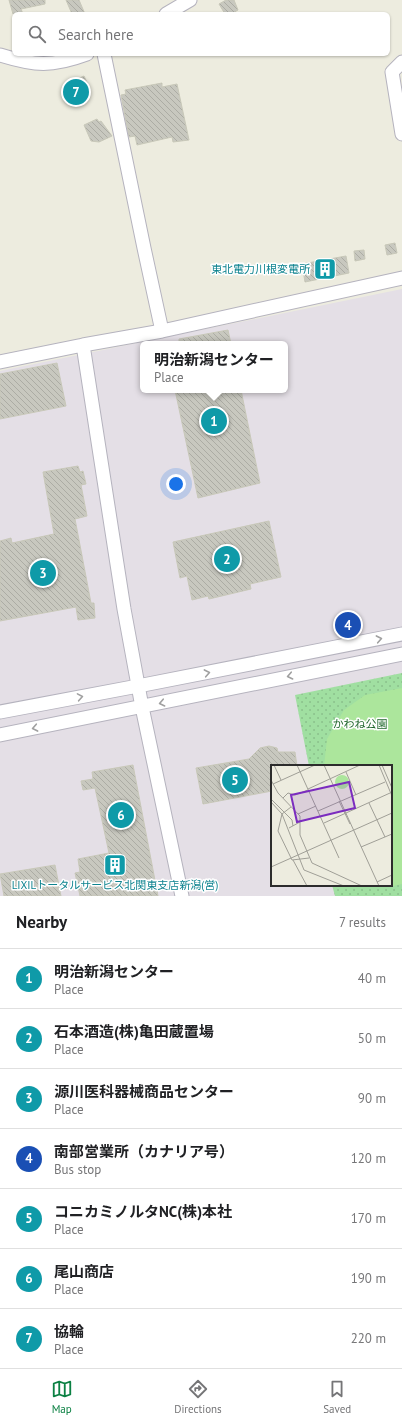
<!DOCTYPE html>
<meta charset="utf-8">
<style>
body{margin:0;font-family:"PT Sans","Noto Sans JP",sans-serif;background:#f2f2f2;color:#202124}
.you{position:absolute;left:176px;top:484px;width:14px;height:14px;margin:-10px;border:3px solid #fff;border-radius:50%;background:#1a73e8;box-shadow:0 0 0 6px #1a73e833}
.badge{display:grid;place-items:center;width:26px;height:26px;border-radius:50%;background:#0b8043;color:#fff;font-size:13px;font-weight:700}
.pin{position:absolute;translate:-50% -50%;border:2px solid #fff;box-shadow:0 1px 4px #0006}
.popup{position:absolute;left:140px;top:341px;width:148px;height:52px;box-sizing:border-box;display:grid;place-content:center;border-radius:6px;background:#fff;filter:drop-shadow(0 1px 3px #0005);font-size:13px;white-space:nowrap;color:#757577}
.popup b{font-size:15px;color:#202124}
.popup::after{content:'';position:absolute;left:50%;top:100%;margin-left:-8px;border:8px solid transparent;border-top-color:#fff}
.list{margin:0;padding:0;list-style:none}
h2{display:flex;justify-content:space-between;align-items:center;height:52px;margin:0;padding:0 16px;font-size:17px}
h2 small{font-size:13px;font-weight:400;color:#757577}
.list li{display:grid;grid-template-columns:26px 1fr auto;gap:12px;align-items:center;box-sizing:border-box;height:60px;padding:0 16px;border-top:1px solid #e0e0e0}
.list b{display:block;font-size:15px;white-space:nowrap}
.list p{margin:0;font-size:13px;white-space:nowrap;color:#757577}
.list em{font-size:13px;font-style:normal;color:#757577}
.icon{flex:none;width:22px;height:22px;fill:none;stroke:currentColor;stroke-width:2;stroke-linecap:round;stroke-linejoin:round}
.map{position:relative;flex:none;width:402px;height:896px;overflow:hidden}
.search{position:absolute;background:#fff;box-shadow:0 1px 3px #0004;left:12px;right:12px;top:12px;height:44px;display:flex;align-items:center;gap:10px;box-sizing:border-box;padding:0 14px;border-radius:6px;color:#757577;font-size:15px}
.sheet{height:472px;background:#fff}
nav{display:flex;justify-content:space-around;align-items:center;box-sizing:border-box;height:56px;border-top:1px solid #e0e0e0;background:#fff;font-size:11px;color:#757577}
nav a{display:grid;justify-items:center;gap:2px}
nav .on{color:#0b8043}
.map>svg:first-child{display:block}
.industrial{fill:#e4dfe6;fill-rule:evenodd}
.grass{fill:url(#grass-dots)}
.pitch{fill:#ace69c}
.building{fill:url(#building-back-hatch);stroke:#c8c8b9}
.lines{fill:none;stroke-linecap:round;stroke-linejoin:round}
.minor-casing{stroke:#b5b3be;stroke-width:15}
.minor{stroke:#fff;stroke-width:13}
.oneway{stroke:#a0a0a0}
.labels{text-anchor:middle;stroke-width:3;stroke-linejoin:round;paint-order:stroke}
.culture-label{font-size:11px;fill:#0d838f;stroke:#fff;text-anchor:end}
.park-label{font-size:11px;fill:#1f662b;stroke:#fff}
.inset-road{fill:none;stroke:#a09f97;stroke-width:1}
.view{fill:#7b2cbf;fill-opacity:0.15;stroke:#7b2cbf;stroke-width:2}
.inset-edge{fill:none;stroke:#2c2c2c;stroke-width:2}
</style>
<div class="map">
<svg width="402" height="896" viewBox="0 0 402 896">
<defs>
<pattern id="grass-dots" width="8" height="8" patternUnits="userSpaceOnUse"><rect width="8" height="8" fill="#a0dfa1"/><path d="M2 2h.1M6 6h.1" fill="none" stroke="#8ac08b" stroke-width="1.8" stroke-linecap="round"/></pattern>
<pattern id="building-back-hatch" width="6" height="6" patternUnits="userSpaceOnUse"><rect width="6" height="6" fill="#c8c8bf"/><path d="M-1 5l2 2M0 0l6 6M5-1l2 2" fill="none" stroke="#acaca4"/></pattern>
</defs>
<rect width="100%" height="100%" fill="#edecdf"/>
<path class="industrial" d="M 402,289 L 402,896 L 0,896 L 0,371 ZM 143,344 L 285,344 L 285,390 L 143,390 ZM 272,766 L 391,766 L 391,885 L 272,885 Z"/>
<path class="grass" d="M 402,673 L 402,896 L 335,896 L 332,885 L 391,885 L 391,766 L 309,766 L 295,695 Z"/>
<path class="pitch" d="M 402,688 L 402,884 L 389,887 L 386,885 L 391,885 L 391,766 L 324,766 L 327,739 L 344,710 L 365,695 Z"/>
<path class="building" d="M 9,0 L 45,0 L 45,4 L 21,9 L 23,14 L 13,14 Z
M 66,0 L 79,0 L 85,14 L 72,14 Z
M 226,0 L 234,0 L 238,10 L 231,14 L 225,14 L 219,4 Z
M 84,76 L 90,89 L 70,98 L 64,85 Z
M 162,83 L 162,87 L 177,84 L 189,140 L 173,142 L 172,137 L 137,145 L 135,136 L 129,137 L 121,95 L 126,94 L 125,90 Z
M 97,119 L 99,122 L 101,121 L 112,136 L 99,142 L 91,141 L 84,125 Z
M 395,243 L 397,253 L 387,255 L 385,245 Z
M 364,250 L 365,259 L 355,261 L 354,251 Z
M 346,256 L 349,273 L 305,282 L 302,264 Z
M 228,330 L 231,344 L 179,344 L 179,339 Z
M 57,363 L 66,406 L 0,419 L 0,374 Z
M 175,390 L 241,390 L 260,483 L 198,498 Z
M 78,466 L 80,472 L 83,471 L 86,484 L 81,485 L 87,516 L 75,519 L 91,603 L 94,603 L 95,618 L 78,620 L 76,607 L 0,621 L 0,541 L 11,538 L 12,543 L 54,534 L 43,472 Z
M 269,521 L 281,577 L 250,584 L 251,589 L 209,599 L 208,596 L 192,600 L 187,576 L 180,578 L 173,542 Z
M 269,746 L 277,748 L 278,752 L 295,752 L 297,766 L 272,766 L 272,791 L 203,804 L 196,768 L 249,759 L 260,748 Z
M 133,765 L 158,896 L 80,896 L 75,873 L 80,872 L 78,859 L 109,853 L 95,788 L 83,790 L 81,781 L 93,779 L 92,772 Z
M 55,865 L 61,896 L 4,896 L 0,874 Z"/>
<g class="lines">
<g class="minor-casing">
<path id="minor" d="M 166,14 L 190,0
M 104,54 L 144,248 L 162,331
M 0,55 C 35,66 52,67 87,54
M 402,62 L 392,72 L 402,134
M 83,345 L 124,609 L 142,707 L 182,896
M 0,362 L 83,345 L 162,331 L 402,278
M 0,712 L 138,686 L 402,634
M 0,735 L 402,654"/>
</g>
<use href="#minor" class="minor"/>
</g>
<defs><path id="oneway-chevron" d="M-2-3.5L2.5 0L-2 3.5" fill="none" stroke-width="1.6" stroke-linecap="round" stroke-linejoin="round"/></defs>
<g class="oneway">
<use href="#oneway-chevron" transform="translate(379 639) rotate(-11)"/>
<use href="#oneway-chevron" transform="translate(207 673) rotate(-11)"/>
<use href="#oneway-chevron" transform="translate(290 676) rotate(168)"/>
<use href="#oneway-chevron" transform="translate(80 697) rotate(-10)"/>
<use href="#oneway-chevron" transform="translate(162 703) rotate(168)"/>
<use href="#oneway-chevron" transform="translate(35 728) rotate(169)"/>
</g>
<defs>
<g id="building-square" transform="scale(1.15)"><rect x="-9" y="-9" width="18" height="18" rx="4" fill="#0f9aa8" stroke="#fff"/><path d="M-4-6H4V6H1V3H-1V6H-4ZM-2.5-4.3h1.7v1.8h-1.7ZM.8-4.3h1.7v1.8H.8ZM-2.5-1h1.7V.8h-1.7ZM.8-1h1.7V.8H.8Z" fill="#fff"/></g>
</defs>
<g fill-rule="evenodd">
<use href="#building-square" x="325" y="269"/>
<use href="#building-square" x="115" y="865"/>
</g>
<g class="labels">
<g class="culture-label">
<text x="310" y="273">東北電力川根変電所</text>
<text x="115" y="889" text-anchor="middle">LIXILトータルサービス北関東支店新潟(営)</text>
</g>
<g class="park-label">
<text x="360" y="728">かわね公園</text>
</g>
</g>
<g transform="translate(271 765)">
<rect width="121" height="121" fill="#edecdf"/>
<path d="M64 17a7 7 0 1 1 14 0a7 7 0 1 1-14 0Z" fill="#ace69c"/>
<path class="inset-road" d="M 3,0 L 10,15M 26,0 L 68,93M 53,0 L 108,121M 108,0 L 121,31M 111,0 L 121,23M 75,7 L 85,30M 0,15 L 7,28 L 29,51 L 29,70 L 41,98 L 91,121M 2,19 L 44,0M 37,24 L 89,0M 12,33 L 17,28 L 24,30 L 37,25M 0,34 L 21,55 L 22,61M 68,36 L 79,59M 0,37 L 11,49 L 7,66 L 21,95 L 38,93M 98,38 L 114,72M 20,42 L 11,49 L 33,105 L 73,121M 47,46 L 114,17M 27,49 L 45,41M 53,58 L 119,28M 18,63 L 29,57M 90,82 L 121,69M 22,95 L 36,121M 0,102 L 121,48M 106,117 L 121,110"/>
<path class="view" d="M 78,17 L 84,43 L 26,57 L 20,30 Z"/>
<rect width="121" height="121" class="inset-edge"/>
</g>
</svg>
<div class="you"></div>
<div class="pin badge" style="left:214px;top:421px;background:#0f9aa8">1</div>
<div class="popup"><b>明治新潟センター</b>Place</div>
<div class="pin badge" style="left:227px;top:559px;background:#0f9aa8">2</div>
<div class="pin badge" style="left:43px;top:573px;background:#0f9aa8">3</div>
<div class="pin badge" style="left:348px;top:625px;background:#1a4fb4">4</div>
<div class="pin badge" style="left:235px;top:780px;background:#0f9aa8">5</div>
<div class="pin badge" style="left:121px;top:815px;background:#0f9aa8">6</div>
<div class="pin badge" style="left:76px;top:92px;background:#0f9aa8">7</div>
<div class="search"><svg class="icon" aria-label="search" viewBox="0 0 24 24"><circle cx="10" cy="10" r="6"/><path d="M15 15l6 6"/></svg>Search here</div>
</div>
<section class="sheet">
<h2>Nearby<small>7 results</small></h2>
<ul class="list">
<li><span class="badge" style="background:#0f9aa8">1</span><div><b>明治新潟センター</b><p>Place</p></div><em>40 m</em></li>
<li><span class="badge" style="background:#0f9aa8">2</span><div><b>石本酒造(株)亀田蔵置場</b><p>Place</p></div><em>50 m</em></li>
<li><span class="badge" style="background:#0f9aa8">3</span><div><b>源川医科器械商品センター</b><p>Place</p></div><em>90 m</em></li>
<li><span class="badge" style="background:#1a4fb4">4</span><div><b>南部営業所（カナリア号）</b><p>Bus stop</p></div><em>120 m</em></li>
<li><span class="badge" style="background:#0f9aa8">5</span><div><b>コニカミノルタNC(株)本社</b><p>Place</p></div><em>170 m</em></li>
<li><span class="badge" style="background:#0f9aa8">6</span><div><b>尾山商店</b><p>Place</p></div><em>190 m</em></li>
<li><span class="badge" style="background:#0f9aa8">7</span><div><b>協輪</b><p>Place</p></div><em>220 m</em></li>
</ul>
</section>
<nav>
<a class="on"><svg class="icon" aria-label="map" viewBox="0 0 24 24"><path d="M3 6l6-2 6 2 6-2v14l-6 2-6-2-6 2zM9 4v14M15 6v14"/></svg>Map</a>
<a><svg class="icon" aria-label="directions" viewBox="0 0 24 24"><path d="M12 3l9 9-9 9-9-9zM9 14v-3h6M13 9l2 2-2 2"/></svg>Directions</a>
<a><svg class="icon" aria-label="saved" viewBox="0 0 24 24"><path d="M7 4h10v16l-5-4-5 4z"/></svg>Saved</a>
</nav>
